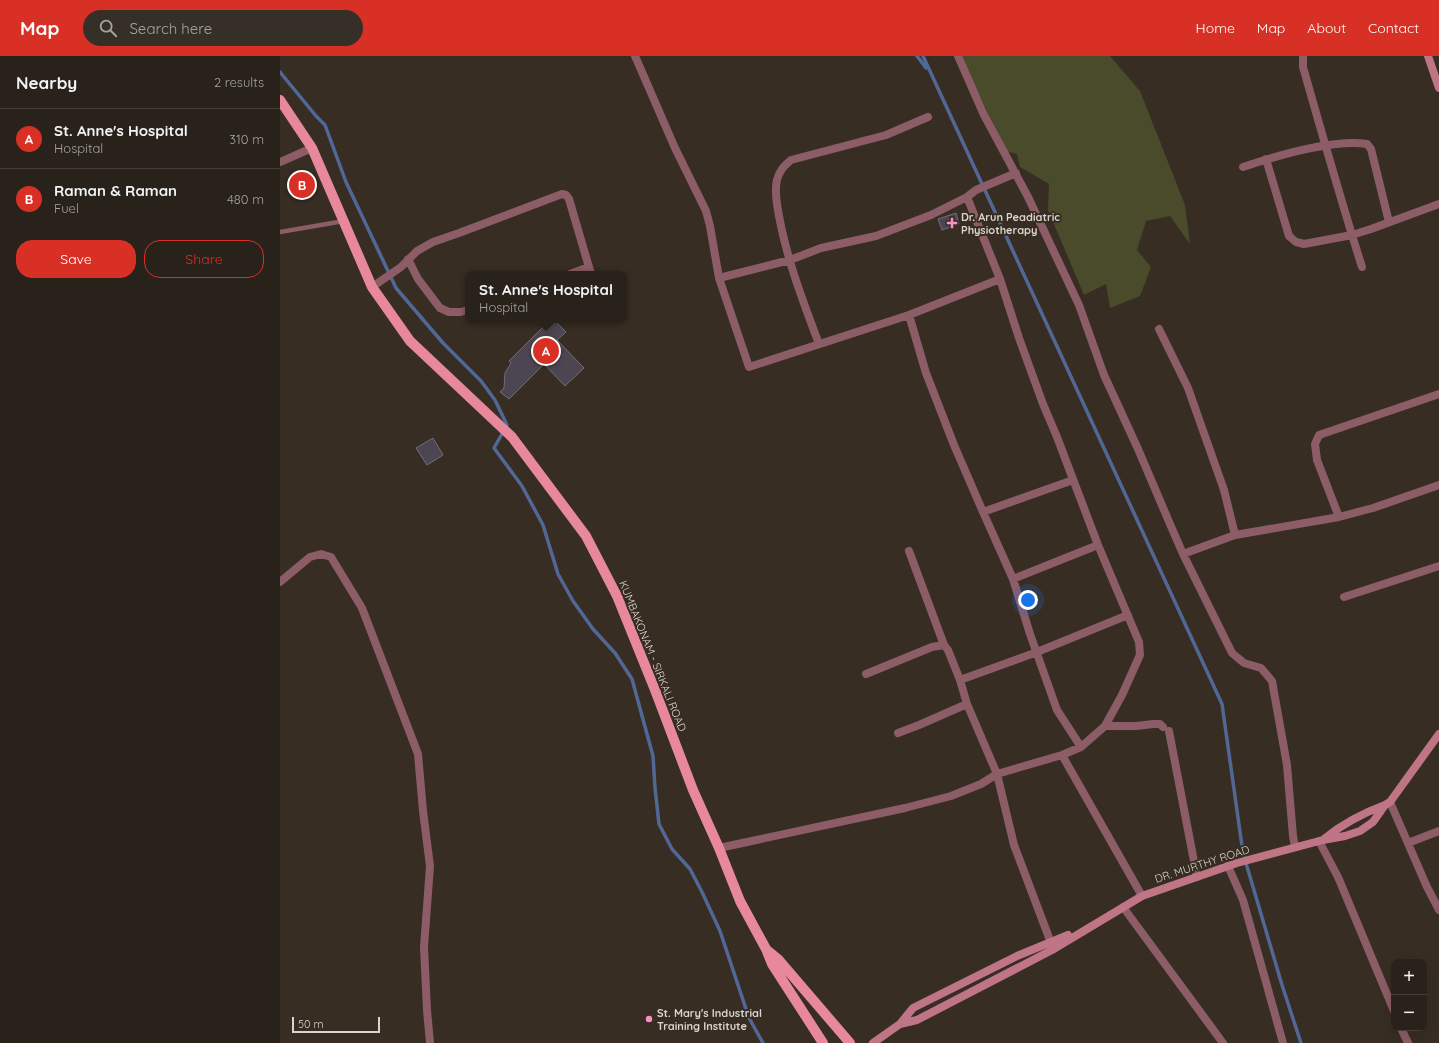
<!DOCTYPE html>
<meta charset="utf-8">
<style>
body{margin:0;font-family:Quicksand,sans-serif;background:#352f27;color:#f1f3f6}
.controls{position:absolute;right:12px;bottom:12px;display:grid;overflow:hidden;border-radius:8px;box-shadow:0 4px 16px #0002}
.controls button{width:36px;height:36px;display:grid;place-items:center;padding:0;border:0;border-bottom:1px solid #453f39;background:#29221a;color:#f1f3f6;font:20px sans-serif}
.scale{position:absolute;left:12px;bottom:10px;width:88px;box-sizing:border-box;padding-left:4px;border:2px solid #dbd4ce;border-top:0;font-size:11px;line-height:14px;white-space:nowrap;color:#dbd4ce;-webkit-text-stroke:3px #372d23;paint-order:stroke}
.you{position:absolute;left:748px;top:544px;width:14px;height:14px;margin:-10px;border:3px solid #fff;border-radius:50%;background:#1a73e8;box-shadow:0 0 0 6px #1a73e833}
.badge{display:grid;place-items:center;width:26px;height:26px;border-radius:50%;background:#d93025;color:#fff;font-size:13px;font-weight:700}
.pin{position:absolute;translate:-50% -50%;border:2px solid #fff;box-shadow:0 1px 4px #0006}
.popup{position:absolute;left:185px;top:215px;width:162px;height:52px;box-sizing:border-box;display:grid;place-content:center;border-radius:8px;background:#29221a;filter:drop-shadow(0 1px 3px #0005);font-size:13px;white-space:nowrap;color:#a5a4a2}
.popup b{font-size:15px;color:#f1f3f6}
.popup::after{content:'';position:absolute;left:50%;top:100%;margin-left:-8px;border:8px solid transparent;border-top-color:#29221a}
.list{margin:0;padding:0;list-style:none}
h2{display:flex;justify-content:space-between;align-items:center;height:52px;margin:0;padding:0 16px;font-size:17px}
h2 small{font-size:13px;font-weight:400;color:#a5a4a2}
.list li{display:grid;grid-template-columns:26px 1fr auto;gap:12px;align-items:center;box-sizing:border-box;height:60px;padding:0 16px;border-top:1px solid #453f39}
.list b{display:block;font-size:15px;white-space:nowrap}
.list p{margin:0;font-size:13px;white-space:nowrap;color:#a5a4a2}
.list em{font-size:13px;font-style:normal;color:#a5a4a2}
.actions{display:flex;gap:8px;padding:12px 16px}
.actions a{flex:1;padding:9px 0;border:1px solid #d93025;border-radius:16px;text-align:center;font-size:14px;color:#d93025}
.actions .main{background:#d93025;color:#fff}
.icon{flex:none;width:22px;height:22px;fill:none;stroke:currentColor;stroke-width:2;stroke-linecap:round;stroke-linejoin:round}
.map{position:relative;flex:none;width:1159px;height:987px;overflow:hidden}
header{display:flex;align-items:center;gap:24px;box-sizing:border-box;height:56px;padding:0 20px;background:#d93025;color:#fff}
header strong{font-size:19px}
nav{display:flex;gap:22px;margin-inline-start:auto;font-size:14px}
.search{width:280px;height:36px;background:#352f27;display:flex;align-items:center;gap:10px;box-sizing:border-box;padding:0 14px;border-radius:22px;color:#a5a4a2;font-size:15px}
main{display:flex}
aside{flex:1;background:#29221a}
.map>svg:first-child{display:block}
.green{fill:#494b2b}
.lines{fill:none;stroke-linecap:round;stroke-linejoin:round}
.stream{stroke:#516897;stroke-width:3.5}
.building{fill:#4c4652;stroke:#746d7b}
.service{stroke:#8c5d66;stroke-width:4.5}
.minor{stroke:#8c5d66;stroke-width:8}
.secondary{stroke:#bf7585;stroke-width:8}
.primary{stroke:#e7889c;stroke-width:10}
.poi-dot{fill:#f98fc9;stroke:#372d23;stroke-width:1.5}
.labels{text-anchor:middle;stroke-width:4;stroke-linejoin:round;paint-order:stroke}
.poi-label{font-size:11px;font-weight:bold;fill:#dbd4ce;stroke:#372d23;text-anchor:start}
.street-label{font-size:11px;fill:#dbd4ce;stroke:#372d23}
</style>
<header>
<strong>Map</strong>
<div class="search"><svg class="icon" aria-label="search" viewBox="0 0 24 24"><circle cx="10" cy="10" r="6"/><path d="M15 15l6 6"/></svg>Search here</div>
<nav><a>Home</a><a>Map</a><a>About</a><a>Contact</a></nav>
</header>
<main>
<aside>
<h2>Nearby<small>2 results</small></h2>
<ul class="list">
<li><span class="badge">A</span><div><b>St. Anne's Hospital</b><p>Hospital</p></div><em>310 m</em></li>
<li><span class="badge">B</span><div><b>Raman &amp; Raman</b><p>Fuel</p></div><em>480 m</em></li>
</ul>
<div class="actions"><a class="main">Save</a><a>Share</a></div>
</aside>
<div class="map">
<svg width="1159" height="987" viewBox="0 0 1159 987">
<rect width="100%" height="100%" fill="#372d23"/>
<path class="green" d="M 679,0 L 830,0 L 860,35 L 905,149 L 910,188 L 890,160 L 866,165 L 857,194 L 871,211 L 860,240 L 830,252 L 826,228 L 804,239 L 768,154 L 769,128 L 740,111 L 737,98 L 728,96 Z"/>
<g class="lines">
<path class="stream" d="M 637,0 L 646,12
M 643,0 L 942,648 L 963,797 L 1002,929 L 1021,987
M 0,16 L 36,60 L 45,69 L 66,126 L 116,232 L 163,287 L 201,325 L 215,344 L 227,369 L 214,392 L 242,430 L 263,469 L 278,518 L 293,545 L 313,573 L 335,597 L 352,623 L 373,700 L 375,732 L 379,768 L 392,793 L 410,813 L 422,836 L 440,875 L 469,962 L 483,987"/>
</g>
<path class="building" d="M 676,157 L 679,168 L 662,174 L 658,163 Z
M 270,264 L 274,264 L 286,276 L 277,284 L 304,312 L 285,330 L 264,308 L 229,343 L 220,336 L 224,332 L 225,317 L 231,307 L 229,305 Z
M 153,382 L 163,399 L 147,409 L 136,392 Z"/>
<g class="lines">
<path class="service" d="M 0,176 L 64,165"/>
<path class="minor" d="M 355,0 L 395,92 L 426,155 L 430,170 L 439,222 L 469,311 L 629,259 L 720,223
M 678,0 L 703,57 L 748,141 L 799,249 L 824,319 L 858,393 L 890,468 L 903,498 L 952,597 L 964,607 L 981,612 L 992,625 L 1007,709 L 1013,780 L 1015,791
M 1023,0 L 1023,11 C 1042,78 1061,145 1082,211
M 986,103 L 1009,180 L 1016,186 L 1024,188 L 1072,179 L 1091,173 L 1159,148
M 0,106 L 32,92
M 963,111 C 996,100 1053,83 1087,88 L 1091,93 L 1109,166
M 128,203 L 138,223 L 160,252 L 169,256 L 181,256 L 188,254
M 290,218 L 309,211
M 439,222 L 510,204 L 541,192 L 596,180 L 651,159 L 687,141 L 696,134 L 736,117
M 92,231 L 121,211 L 137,195 L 153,186 L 179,177 L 282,138 L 286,139 L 289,143 L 311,218
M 629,259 L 646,317 L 674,389 L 703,456 L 733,523 L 750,578 L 777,654 L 801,691
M 879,273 L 908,332 L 944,434 L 955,479
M 539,288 C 522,243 504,196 497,148 C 496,141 495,132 497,124 C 499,115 504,110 511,104 L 606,79 L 648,61
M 703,456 L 793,424
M 1059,461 L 1037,404 L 1035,388 L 1039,379 L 1159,338
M 629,495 L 664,589
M 903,498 L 955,479 L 1059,461 L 1093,452 L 1159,429
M 733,523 L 818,489
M 0,526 L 30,501 L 41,498 L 51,501 L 82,552 L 138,698 L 143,755 L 150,810 L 144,891 L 147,954 L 150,987
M 1064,541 L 1159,510
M 586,618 L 652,591 L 664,589 L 668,594 L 680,624 L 687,648 L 717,718 L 734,789 L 771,887
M 680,624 L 757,596 L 848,559
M 825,670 L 856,670 L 873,668 L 880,668 L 883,671
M 889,675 L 917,821
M 618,677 L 639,669 L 687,648
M 782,699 L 862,840
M 1110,746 L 1147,831 L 1159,854
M 1039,785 L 1058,821 L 1114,955
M 1128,787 L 1159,775
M 439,792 L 625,752 L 671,740 L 701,728 L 717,718 L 782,699 L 801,691 L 825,670 L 842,639 L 860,599 L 859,586 L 818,489 L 777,381 L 763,348 L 739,282 L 720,223 L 687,141
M 948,810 L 963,844 L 1003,987
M 843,851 L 943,987
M 1121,972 L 1128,987"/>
<path class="secondary" d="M 1148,0 L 1159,32
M 1044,783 C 1061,769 1083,757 1105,749
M 620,968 L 637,964 L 772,894 L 862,840 L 957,807 L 1043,784 L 1065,780 L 1080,775 L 1093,766 L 1105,749 L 1110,746 L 1159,678
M 593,987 L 620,968 L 633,952 L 737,900 L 788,879"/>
<path class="primary" d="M 0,44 L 32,92 L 92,231 L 130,285 L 232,381 L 306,480 L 337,540 L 375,634 L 413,734 L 439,792 L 460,845 L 486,893 L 492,908 L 543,987
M 487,894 L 498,903 L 570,987"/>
</g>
<g class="poi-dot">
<path d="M670 161h4v4h4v4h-4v4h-4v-4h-4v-4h4z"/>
<circle cx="369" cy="963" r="4"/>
</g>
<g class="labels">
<g class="poi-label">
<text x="681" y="165">Dr. Arun Peadiatric<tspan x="681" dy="13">Physiotherapy</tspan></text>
<text x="377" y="961">St. Mary's Industrial<tspan x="377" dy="13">Training Institute</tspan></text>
</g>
<g class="street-label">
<text transform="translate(373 600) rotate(68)" y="4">KUMBAKONAM - SIRKALI ROAD</text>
<text transform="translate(922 808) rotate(-18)" y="4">DR. MURTHY ROAD</text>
</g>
</g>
</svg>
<div class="controls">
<button>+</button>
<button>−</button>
</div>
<div class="scale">50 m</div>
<div class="you"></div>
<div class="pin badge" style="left:266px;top:295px">A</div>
<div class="popup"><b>St. Anne's Hospital</b>Hospital</div>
<div class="pin badge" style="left:22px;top:129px">B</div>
</div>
</main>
